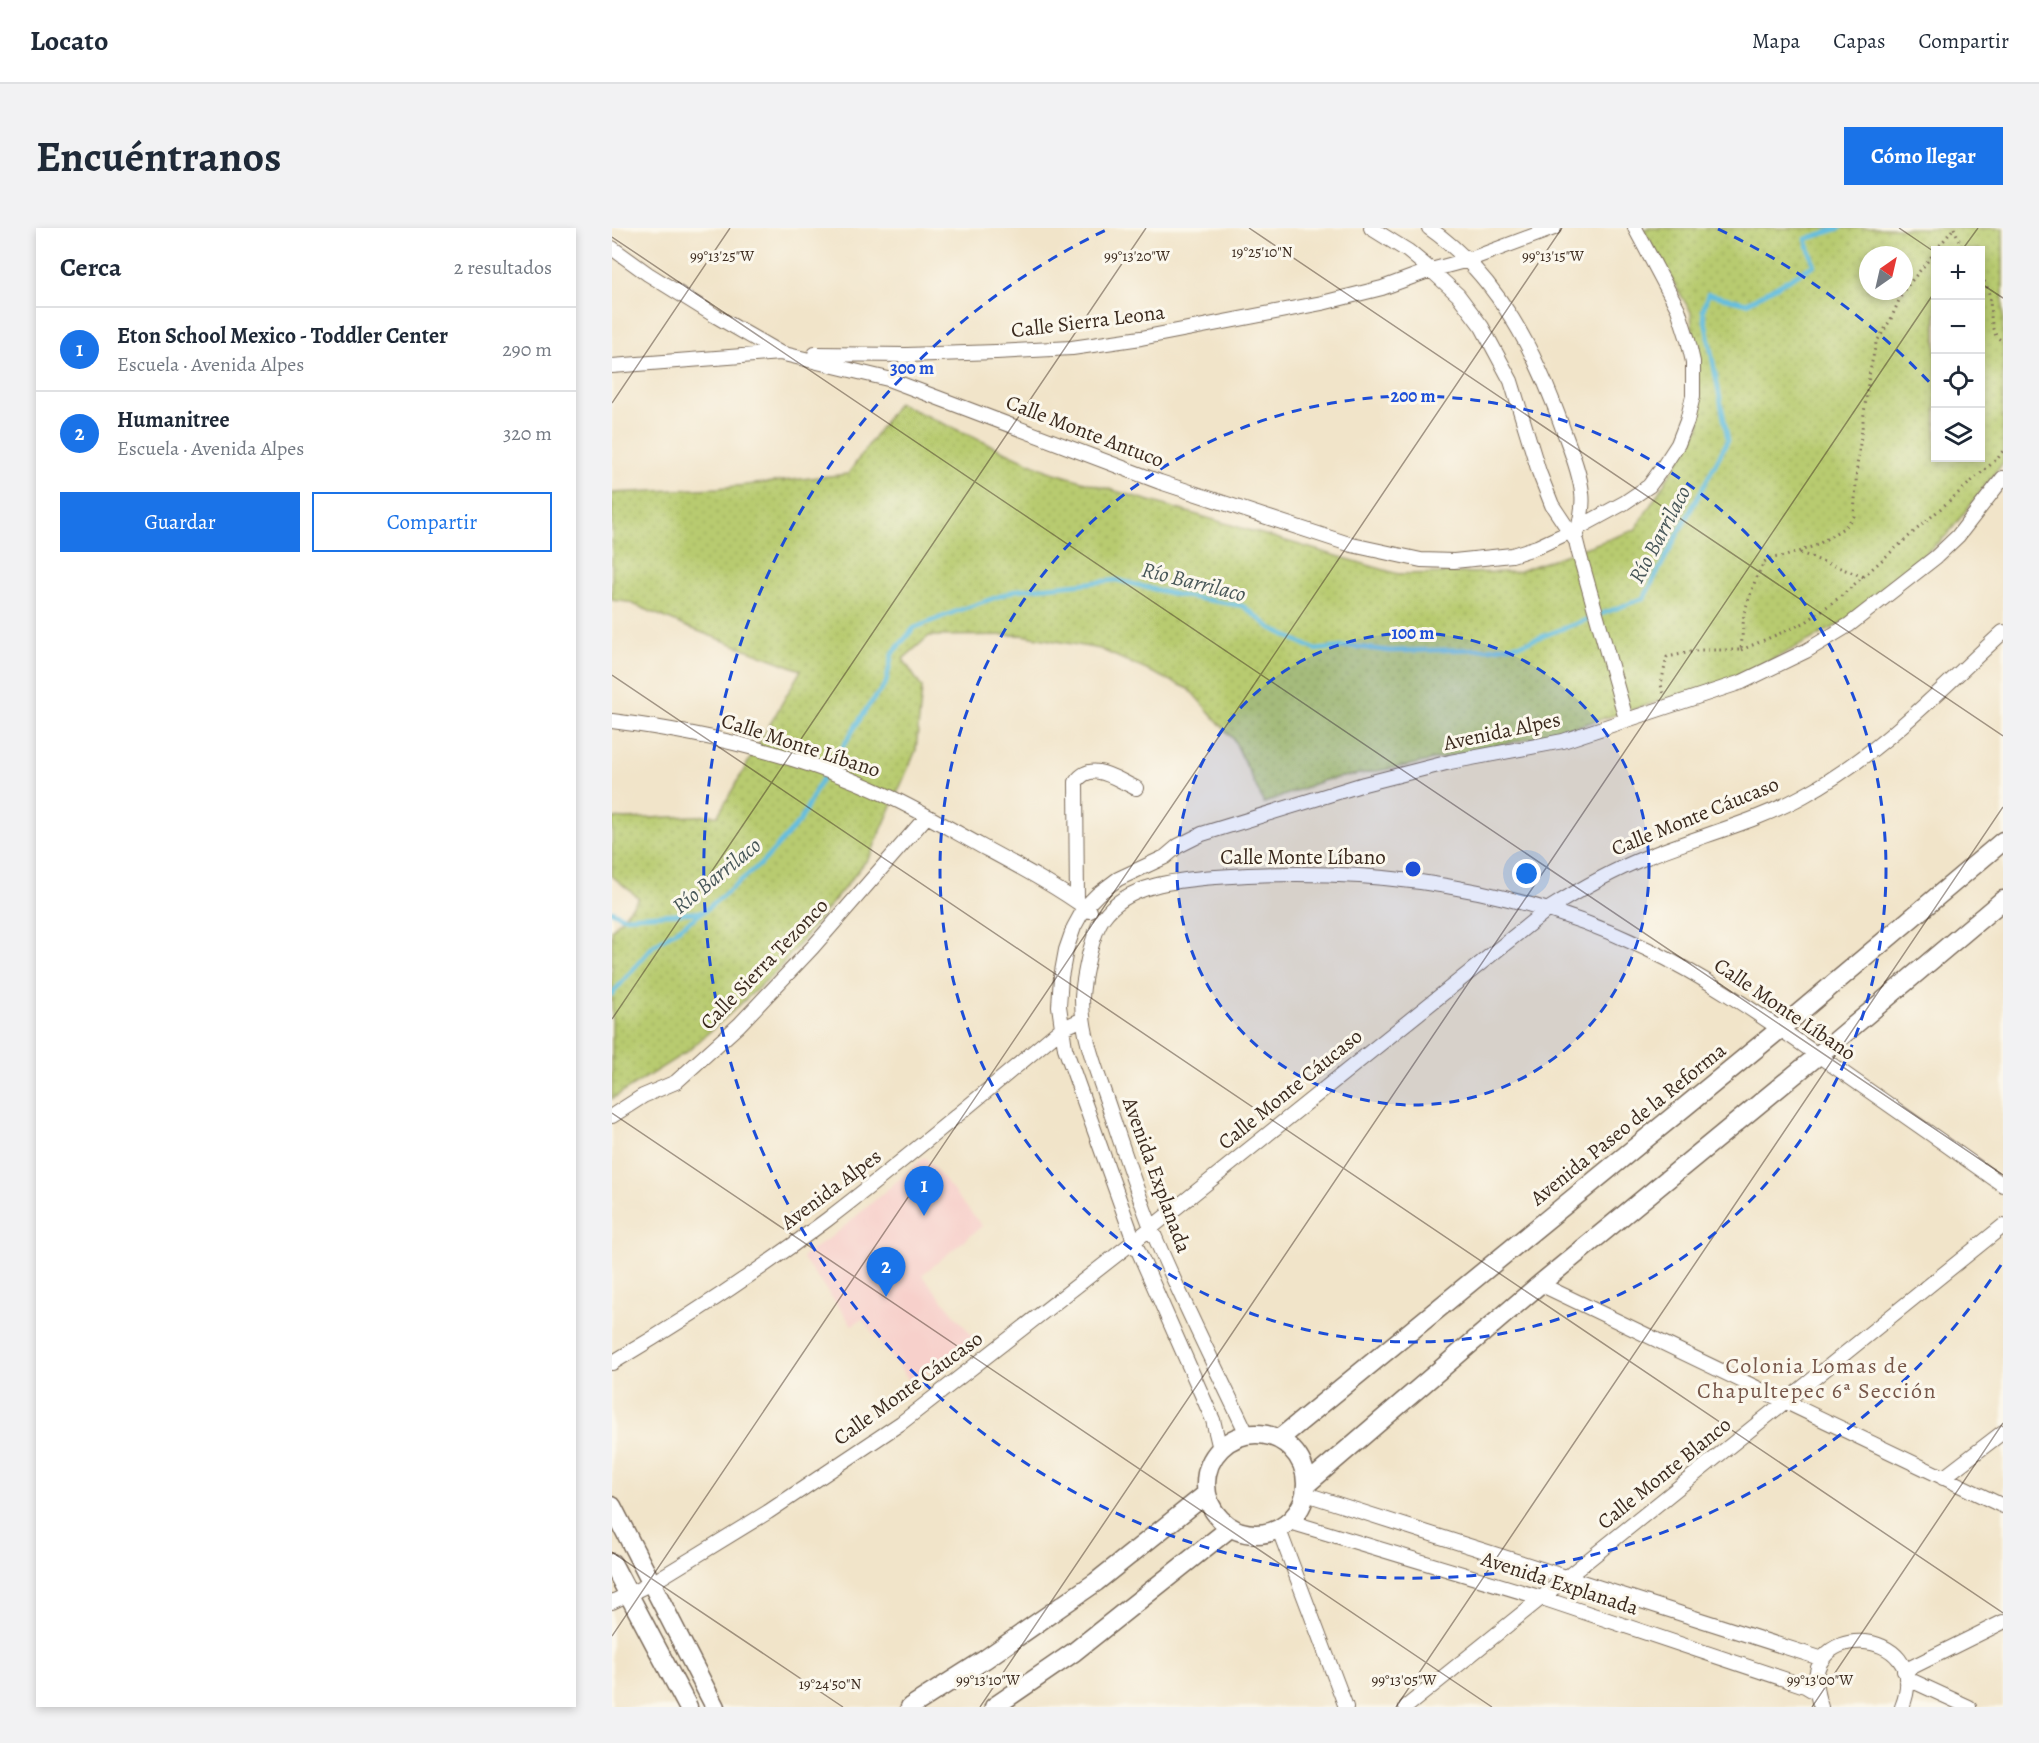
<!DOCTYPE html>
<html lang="es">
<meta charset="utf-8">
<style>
body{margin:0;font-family:Alegreya,serif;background:#f2f2f3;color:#1f2937}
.controls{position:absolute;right:18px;top:18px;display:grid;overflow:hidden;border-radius:0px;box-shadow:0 3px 9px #0003}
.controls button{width:54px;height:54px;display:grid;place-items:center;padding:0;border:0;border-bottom:2px solid #e0e1e3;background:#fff;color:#1f2937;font:30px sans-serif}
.compass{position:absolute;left:1247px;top:18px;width:54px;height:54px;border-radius:50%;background:#fff;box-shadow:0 3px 9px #0003;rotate:34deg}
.you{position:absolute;left:915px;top:646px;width:21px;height:21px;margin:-15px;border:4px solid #fff;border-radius:50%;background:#1a73e8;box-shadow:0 0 0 9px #1a73e833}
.badge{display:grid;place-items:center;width:39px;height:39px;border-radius:50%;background:#1a73e8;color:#fff;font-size:20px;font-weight:700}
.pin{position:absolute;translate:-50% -50px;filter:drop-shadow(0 2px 3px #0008)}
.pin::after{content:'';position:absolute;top:32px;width:21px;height:18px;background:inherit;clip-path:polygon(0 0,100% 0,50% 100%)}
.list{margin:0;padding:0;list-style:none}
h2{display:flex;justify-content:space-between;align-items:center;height:78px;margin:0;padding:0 24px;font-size:26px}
h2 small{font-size:20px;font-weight:400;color:#747a83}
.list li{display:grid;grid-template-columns:39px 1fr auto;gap:18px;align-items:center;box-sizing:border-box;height:84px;padding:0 24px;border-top:2px solid #e0e1e3}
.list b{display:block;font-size:22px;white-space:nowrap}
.list p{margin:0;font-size:20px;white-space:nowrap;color:#747a83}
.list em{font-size:20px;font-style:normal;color:#747a83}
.actions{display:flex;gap:12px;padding:18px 24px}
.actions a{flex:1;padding:14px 0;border:2px solid #1a73e8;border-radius:0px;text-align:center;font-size:21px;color:#1a73e8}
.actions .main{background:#1a73e8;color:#fff}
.icon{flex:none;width:33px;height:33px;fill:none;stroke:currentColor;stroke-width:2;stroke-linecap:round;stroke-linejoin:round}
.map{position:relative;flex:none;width:1391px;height:1479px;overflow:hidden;border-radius:0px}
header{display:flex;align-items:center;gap:36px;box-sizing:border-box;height:84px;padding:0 30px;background:#fff;border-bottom:2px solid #e0e1e3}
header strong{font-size:28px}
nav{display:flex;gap:33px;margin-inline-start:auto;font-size:21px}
.intro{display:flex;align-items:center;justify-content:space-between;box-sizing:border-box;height:144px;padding:0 36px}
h1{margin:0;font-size:42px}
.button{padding:15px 27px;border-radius:0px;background:#1a73e8;color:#fff;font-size:21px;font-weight:700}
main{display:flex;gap:36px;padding:0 36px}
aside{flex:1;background:#fff;border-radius:0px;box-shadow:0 3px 9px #0003}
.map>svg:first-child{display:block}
.built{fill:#f7d0cb}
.green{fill:url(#green-dots);stroke:#7a7a46;stroke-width:1.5;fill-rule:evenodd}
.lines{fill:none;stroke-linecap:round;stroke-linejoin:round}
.stream{stroke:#63bee0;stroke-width:4.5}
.street-casing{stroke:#7b6b5a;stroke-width:16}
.secondary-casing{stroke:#7b6b5a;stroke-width:21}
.path{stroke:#7b6b5a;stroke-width:3;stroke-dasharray:1.5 4.5;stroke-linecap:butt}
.street{stroke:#fff;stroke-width:14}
.secondary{stroke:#fff;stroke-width:18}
.ticks{fill:none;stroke:#3b2a1e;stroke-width:1.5;stroke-opacity:0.45}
.ring{fill:none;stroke:#1d4ed8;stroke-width:3;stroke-dasharray:10 8}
.labels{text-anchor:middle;stroke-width:6;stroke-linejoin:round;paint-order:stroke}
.street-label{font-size:21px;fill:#3b2a1e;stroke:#fbf7ec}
.water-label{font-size:22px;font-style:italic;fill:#475658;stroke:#fbf7ec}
.neighbourhood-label{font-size:22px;letter-spacing:1.5px;fill:#77574a;stroke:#fbf7ec}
.ticks-label{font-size:15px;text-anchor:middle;fill:#3b2a1e;stroke:#fbf7ec;stroke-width:6;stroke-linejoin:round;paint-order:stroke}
.centre{fill:#1d4ed8;stroke:#fbf7ec;stroke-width:3}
.ring-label{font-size:18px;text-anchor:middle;font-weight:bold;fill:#1d4ed8;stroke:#fbf7ec;stroke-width:6;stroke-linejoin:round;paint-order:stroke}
</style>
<header>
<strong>Locato</strong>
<nav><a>Mapa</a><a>Capas</a><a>Compartir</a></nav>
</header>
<div class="intro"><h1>Encuéntranos</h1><a class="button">Cómo llegar</a></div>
<main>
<aside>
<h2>Cerca<small>2 resultados</small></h2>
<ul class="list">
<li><span class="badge">1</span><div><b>Eton School Mexico - Toddler Center</b><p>Escuela · Avenida Alpes</p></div><em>290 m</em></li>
<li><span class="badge">2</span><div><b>Humanitree</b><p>Escuela · Avenida Alpes</p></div><em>320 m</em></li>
</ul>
<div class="actions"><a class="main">Guardar</a><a>Compartir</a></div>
</aside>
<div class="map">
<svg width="1391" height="1479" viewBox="0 0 1391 1479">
<defs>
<pattern id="green-dots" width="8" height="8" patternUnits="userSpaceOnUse" patternTransform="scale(1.5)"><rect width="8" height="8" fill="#b8cb6f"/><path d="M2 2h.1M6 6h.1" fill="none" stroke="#9fae60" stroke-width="1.8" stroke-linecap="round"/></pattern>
</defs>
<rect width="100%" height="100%" fill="#fbf7ec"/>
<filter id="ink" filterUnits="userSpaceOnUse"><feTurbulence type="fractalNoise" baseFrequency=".0167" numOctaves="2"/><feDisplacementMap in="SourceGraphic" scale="12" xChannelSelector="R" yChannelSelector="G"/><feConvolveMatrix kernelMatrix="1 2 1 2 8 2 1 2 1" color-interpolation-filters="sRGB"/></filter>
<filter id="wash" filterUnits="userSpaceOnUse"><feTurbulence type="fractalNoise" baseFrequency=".008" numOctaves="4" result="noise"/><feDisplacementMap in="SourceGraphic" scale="24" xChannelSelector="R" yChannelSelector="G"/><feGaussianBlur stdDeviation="1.35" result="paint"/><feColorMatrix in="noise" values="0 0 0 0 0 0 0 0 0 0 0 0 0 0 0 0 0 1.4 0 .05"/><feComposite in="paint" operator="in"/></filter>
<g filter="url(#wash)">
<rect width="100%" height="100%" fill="#f1e4c9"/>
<path class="built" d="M 313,929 L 370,998 L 310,1047 L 362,1110 L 300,1156 L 250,1091 L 240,1097 L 190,1029 L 227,1003 Z"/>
<path class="green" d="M 1035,0 L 1391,0 L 1391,235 L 1335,307 L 1234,393 L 1127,449 L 947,504 L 794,538 L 713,552 L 652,575 L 622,512 L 577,461 L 488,421 L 410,407 L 317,408 L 291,431 L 310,460 L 304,522 L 258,628 L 165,743 L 76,823 L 0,871 L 0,702 L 27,670 L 0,648 L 0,590 L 14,591 L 106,587 L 189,442 L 78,400 L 16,374 L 0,372 L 0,265 L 106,260 L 236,246 L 286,175 L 436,243 L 786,346 L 905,344 L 1023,302 L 1088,198 L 1079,84 L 1031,2 ZM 1324,22 L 1368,22 L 1368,230 L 1324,230 ZM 1256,27 L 1292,27 L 1292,63 L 1256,63 Z"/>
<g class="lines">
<path class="stream" d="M 0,683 L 11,689 L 89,684
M 0,766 L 41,718 L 91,684 L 151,634 L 188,593 L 206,558 L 255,480 L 274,455 L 280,426 L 302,400 L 345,383 L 405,362 L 505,352 L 566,367 L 631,378 L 659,400 L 704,422 L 738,418 L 778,423 L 876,421 L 910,416 L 1032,370 L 1116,212 L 1091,82 L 1096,66 L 1135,75 L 1202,37 L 1194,11 L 1228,0"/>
</g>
</g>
<g filter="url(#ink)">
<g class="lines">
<g class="street-casing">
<path id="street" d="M 759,0 L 796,23 L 819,42 L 846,67 L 870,99 L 899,153 L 927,244 L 940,277 L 964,313 L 967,325 L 1014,491
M 817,0 C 886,48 925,126 952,204 C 959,223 968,245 970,265 C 972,278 968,294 965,306
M 0,20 L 36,46 L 102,87 L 168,125 L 276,151 L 548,254 L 740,317 L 809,332 L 842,333 L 900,327 L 925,319 L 966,300 L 1012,275 L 1037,258 L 1051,239 L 1066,216 L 1075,193 L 1081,168 L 1081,134 L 1076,112 L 1066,81 L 1023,0
M 203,126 L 294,127 L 384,124 L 460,120 L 529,110 L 710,75 L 770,60 L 819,42 L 856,32 L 942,0
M 0,138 L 168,125
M 0,493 C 95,505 189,527 276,568 C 308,583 338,601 369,618 C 406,638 444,658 478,683
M 465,674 L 464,554 C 480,531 505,552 524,560
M 0,888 L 31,868 L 64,854 L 127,797 L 200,720 L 315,588
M 928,1056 L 1391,1278
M 0,1135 C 74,1091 147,1043 216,991 C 296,930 372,865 449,801 L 471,791
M 635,1206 C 603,1138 569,1071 540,1002 C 525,964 512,924 499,885 C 487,848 470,811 470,772 C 470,757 474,741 477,727 C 480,715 484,700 491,690 C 514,656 566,652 604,649 C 751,638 901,656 1035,721 C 1098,751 1155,792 1213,832 C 1272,873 1332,915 1391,957
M 608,1221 L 601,1192 L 522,1013 L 453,820 L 447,778 L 449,749 L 454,722 L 462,699 L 473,679 L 486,666 L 506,651 L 553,629 L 566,618 L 590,606 L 752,556 L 838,534 L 951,513 L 1130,454 L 1194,423 L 1237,397 L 1324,329 L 1346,308 L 1391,250
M 1331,1250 L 1391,1204
M 694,1266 L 1211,1431
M 678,1294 L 930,1370 L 1193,1458 L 1203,1464
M 667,1302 L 734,1479
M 0,1374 L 40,1355 L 156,1284 L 289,1195 L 539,1000 L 935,682 C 968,661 999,643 1035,629 C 1086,608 1142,595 1191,568 C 1267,527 1328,462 1391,404
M 1292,1443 L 1391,1394
M 1294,1450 L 1357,1479
M 794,1479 L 1391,998
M 1209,1479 C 1175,1388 1324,1396 1290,1479"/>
</g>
<g class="secondary-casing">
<path id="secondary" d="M594 1256a50 50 0 1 1 100 0a50 50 0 1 1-100 0Z
M 667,1211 L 1168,801 L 1391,613
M 695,1256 L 928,1056 L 1226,811 L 1391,672
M 0,1278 L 103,1479
M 0,1335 L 76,1479
M 298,1479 L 372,1432 L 484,1354 L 594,1266
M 382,1479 L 462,1424 L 618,1300"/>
</g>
<path class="path" d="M 1342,0 L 1351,22
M 1324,22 L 1342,0
M 1368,49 C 1387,64 1370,104 1391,113
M 1292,62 L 1324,23
M 1188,325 L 1252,349
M 1129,422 L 1194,394 L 1228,369 L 1386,230 L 1391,223
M 1051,465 L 1049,456 L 1055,429 L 1089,422 L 1129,422 L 1132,385 L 1143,353 L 1152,334 L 1159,330 L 1174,328 L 1205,317 L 1233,299 L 1242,288 L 1245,238 L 1257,148 L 1264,115 L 1279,91 L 1291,63"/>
<use href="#street" class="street"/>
<use href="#secondary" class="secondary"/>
</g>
</g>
<path class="ticks" d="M 637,0 L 1391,508M 1287,0 L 1324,25M 0,9 L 1391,947M 1350,22 L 1366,0M 1368,55 L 1391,70M 0,175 L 118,0M 0,447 L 1391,1385M 0,791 L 534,0M 0,885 L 880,1479M 0,1324 L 231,1479M 0,1408 L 950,0M 368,1479 L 1324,62M 784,1479 L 1391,579M 1200,1479 L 1391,1195"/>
<circle cx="801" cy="641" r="236" fill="#1d4ed8" fill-opacity=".12"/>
<g class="ring">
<circle cx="801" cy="641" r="236"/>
<circle cx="801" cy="641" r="473"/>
<path d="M1389 1037A709 709 0 1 1 496 1M1106 1A709 709 0 0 1 1320 157"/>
</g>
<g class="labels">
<g class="street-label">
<text transform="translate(476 93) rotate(-7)" y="7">Calle Sierra Leona</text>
<text transform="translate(473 203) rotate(21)" y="7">Calle Monte Antuco</text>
<text transform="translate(890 503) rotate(-12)" y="7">Avenida Alpes</text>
<text transform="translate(189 517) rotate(18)" y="7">Calle Monte Líbano</text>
<text transform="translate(1083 588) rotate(-22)" y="7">Calle Monte Cáucaso</text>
<text x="691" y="636">Calle Monte Líbano</text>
<text transform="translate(152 736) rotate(-46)" y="7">Calle Sierra Tezonco</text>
<text transform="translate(1173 781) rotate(34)" y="7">Calle Monte Líbano</text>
<text transform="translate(678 861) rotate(-39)" y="7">Calle Monte Cáucaso</text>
<text transform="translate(1016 896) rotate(-39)" y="7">Avenida Paseo de la Reforma</text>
<text transform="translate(545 947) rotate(70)" y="7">Avenida Explanada</text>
<text transform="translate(219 961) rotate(-37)" y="7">Avenida Alpes</text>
<text transform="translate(296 1160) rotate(-36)" y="7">Calle Monte Cáucaso</text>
<text transform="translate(1052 1245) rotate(-39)" y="7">Calle Monte Blanco</text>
<text transform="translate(948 1355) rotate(18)" y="7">Avenida Explanada</text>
</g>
<g class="water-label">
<text transform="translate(1047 306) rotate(-62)" y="8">Río Barrilaco</text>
<text transform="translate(582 353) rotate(14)" y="8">Río Barrilaco</text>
<text transform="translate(104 647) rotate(-39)" y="8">Río Barrilaco</text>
</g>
<g class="neighbourhood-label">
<text x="1205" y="1145">Colonia Lomas de<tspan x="1205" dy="25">Chapultepec 6ª Sección</tspan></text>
</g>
</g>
<g class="ticks-label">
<text x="650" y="29">19°25'10"N</text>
<text x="525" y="33">99°13'20"W</text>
<text x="941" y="33">99°13'15"W</text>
<text x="110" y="33">99°13'25"W</text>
<text x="376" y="1457">99°13'10"W</text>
<text x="792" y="1457">99°13'05"W</text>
<text x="1208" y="1457">99°13'00"W</text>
<text x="218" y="1461">19°24'50"N</text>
</g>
<circle cx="801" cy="641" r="9" class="centre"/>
<g class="ring-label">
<text x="300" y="146">300 m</text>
<text x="801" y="174">200 m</text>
<text x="801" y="411">100 m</text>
</g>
</svg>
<div class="controls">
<button>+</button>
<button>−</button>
<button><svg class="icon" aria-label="locate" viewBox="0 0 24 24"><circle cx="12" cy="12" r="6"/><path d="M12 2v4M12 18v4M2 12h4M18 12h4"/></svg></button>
<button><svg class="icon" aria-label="layers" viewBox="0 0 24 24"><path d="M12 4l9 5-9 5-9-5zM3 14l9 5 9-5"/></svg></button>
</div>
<svg class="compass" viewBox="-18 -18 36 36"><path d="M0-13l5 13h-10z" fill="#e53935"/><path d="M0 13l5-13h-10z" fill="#747a83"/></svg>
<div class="you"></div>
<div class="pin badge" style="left:312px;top:988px">1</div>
<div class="pin badge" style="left:274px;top:1069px">2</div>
</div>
</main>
